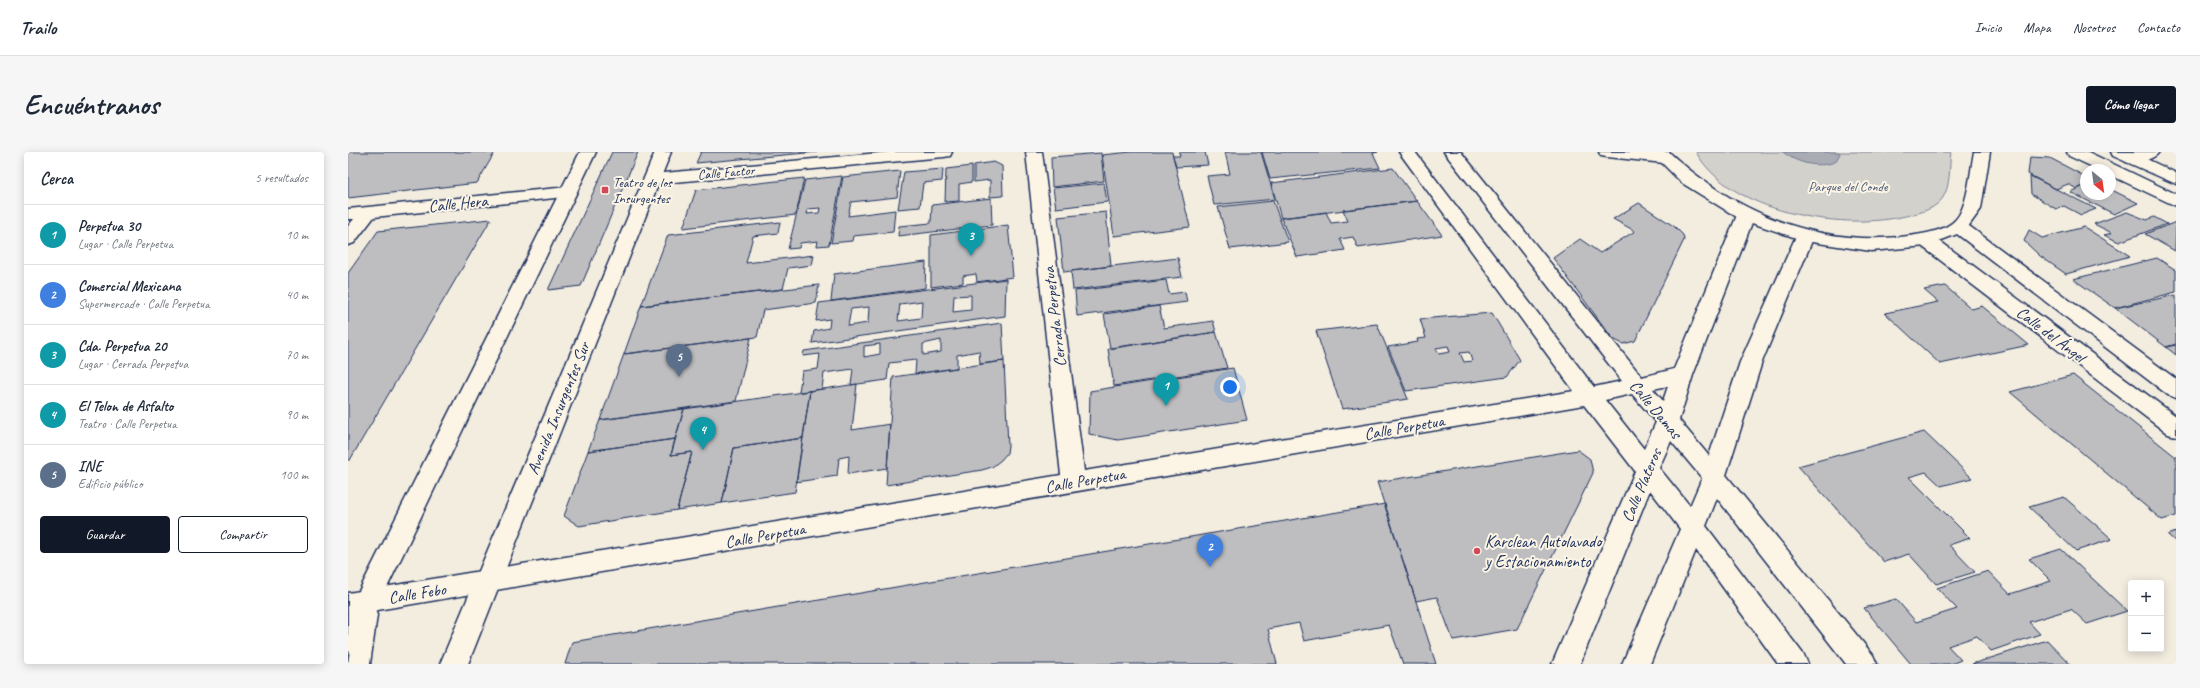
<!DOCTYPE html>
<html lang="es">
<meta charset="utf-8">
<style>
body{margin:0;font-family:Caveat,sans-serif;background:#f6f6f7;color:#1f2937}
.controls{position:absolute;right:12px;bottom:12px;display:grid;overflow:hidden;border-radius:4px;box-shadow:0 2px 10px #0003}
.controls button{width:36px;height:36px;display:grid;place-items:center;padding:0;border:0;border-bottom:1px solid #e0e1e3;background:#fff;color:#1f2937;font:20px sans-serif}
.compass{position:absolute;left:1732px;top:12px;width:36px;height:36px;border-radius:50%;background:#fff;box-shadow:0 2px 10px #0003;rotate:151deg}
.you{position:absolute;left:882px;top:235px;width:14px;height:14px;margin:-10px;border:3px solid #fff;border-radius:50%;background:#1a73e8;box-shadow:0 0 0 6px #1a73e833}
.badge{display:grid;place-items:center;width:26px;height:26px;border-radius:50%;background:#111827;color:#fff;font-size:13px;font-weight:700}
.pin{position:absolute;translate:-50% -33px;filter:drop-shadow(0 1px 2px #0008)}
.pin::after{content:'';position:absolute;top:21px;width:14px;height:12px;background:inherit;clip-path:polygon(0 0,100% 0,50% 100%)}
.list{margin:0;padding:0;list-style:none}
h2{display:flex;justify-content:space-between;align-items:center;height:52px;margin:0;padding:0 16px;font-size:17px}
h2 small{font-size:13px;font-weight:400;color:#747a83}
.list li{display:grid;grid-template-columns:26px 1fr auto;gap:12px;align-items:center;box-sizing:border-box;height:60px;padding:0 16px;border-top:1px solid #e0e1e3}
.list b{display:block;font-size:15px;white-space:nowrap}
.list p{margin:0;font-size:13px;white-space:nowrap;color:#747a83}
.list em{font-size:13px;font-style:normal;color:#747a83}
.actions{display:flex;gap:8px;padding:12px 16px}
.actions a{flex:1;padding:9px 0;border:1px solid #111827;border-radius:4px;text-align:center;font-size:14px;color:#111827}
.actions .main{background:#111827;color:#fff}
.map{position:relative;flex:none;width:1828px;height:512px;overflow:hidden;border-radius:4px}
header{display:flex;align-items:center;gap:24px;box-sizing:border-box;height:56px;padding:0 20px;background:#fff;border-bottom:1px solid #e0e1e3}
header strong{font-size:19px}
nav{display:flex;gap:22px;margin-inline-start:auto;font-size:14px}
.intro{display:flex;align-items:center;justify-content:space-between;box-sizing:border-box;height:96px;padding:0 24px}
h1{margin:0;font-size:28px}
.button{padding:10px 18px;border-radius:4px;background:#111827;color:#fff;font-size:14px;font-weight:700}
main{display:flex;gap:24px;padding:0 24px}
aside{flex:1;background:#fff;border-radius:4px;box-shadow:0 2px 10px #0003}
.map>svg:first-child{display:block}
.green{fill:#d3d1cc;stroke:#778095}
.water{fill:#a9acb3;stroke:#707a91}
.building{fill:#bebec0;stroke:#1b2f5e;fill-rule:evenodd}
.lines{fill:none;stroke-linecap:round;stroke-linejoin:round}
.service-casing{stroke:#1b2f5e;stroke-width:3}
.minor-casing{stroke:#1b2f5e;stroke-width:3}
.tertiary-casing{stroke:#1b2f5e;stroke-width:3}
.secondary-casing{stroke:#1b2f5e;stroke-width:3}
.service{fill:#fcf5e5;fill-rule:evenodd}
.minor{fill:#fcf5e5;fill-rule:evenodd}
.tertiary{fill:#fcf5e5;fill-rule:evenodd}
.secondary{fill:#fcf5e5;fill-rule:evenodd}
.poi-dot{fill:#d1495b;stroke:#fcf5e5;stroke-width:1.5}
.labels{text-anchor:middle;stroke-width:4;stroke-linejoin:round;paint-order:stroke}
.far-street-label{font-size:14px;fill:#1b2f5e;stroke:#fcf5e5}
.far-poi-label{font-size:14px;fill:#1b2f5e;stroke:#fcf5e5;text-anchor:start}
.far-park-label{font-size:14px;fill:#49587a;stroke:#fcf5e5}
.street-label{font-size:17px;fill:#1b2f5e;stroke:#fcf5e5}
.poi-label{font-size:17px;fill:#1b2f5e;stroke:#fcf5e5;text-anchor:start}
</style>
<header>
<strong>Trailo</strong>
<nav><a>Inicio</a><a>Mapa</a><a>Nosotros</a><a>Contacto</a></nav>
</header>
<div class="intro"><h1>Encuéntranos</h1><a class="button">Cómo llegar</a></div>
<main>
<aside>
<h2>Cerca<small>5 resultados</small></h2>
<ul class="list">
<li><span class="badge" style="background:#0f9aa8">1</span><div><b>Perpetua 30</b><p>Lugar · Calle Perpetua</p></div><em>10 m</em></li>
<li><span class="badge" style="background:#3f7fe0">2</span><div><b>Comercial Mexicana</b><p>Supermercado · Calle Perpetua</p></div><em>40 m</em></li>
<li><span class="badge" style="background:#0f9aa8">3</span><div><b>Cda. Perpetua 20</b><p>Lugar · Cerrada Perpetua</p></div><em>70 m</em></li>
<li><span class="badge" style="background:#0f9aa8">4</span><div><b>El Telon de Asfalto</b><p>Teatro · Calle Perpetua</p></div><em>90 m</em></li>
<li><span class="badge" style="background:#5c6f8a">5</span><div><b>INE</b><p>Edificio público</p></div><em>100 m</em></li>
</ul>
<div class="actions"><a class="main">Guardar</a><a>Compartir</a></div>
</aside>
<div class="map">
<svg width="1828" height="512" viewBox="0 0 1828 512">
<rect width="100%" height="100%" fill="#f3ede0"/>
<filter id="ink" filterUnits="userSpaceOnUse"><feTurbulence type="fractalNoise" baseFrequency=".025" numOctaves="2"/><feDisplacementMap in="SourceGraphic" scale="8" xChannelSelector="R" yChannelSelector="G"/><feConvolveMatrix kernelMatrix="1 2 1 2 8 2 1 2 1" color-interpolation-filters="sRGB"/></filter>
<g filter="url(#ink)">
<path class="green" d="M 1348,0 L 1603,0 C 1601,14 1603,35 1594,47 C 1585,59 1567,62 1553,65 C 1491,78 1382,61 1348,0 Z"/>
<path class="water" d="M 1435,0 L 1491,0 L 1492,2 L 1487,10 C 1470,16 1450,12 1435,0 Z"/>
<path class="building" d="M 0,0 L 147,0 L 129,31 L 0,46 Z
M 264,0 L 290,0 L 233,134 L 200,138 Z
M 353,0 L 469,0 L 348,11 Z
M 783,0 L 824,0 L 842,75 L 766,84 L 754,3 Z
M 831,0 L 857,0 L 860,13 L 828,15 L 825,4 L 832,4 Z
M 877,0 L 913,0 L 927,47 L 866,53 L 859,24 L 882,22 Z
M 914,0 L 1030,0 L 1025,1 L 1032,16 L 922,27 Z
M 753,1 L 756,29 L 704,35 L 703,5 Z
M 1682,5 L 1702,6 L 1738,25 L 1738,33 L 1729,37 L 1720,32 L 1708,37 L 1680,22 Z
M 646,10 L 654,14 L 655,44 L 642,45 L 642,28 L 626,30 L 626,13 Z
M 624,14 L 624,30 L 611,32 L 611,49 L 597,50 L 598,17 Z
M 1045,16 L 1069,49 L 933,66 L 923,31 Z
M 595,17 L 594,29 L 575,31 L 572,55 L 550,57 L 556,20 Z
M 552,19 L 549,45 L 503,50 L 500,64 L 547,58 L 545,80 L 505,84 L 504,89 L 483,91 L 495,25 Z
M 494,24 L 481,93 L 469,94 L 470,89 L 452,91 L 451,96 L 440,97 L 457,28 ZM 472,56 L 471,61 L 459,62 L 460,57 Z
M 1682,24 L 1748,57 L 1733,63 L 1716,54 L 1708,57 L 1683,42 Z
M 456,26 L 448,63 L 335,76 L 348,38 Z
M 756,31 L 759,50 L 708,56 L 705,36 Z
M 1738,33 L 1738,42 L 1762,42 L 1762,37 L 1790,51 L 1766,62 L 1722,40 Z
M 643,46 L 644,73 L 550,84 L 551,74 L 583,71 L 584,53 Z
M 925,49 L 940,90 L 882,97 L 870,55 Z
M 1069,49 L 1094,83 L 1010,96 L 1005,85 L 992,87 L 997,98 L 949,105 L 933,66 L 978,60 L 983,71 L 1000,69 L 995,58 Z
M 1291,51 L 1327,75 L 1335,83 L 1336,88 L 1287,189 L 1275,192 L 1265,187 L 1205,106 L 1232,87 L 1252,101 L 1287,79 L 1265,67 Z
M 758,60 L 763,114 L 716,120 L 710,65 Z
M 1779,60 L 1799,68 L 1806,65 L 1819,72 L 1771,90 L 1756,83 L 1764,81 L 1746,72 Z
M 143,67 L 2,308 L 0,308 L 0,121 L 30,79 Z
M 432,70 L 430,81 L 405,84 L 398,111 L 466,103 L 464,113 L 440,116 L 435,137 L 293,154 L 320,83 Z
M 1828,70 L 1827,99 L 1797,82 Z
M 660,73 L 665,125 L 629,130 L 628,122 L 615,124 L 615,131 L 583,135 L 583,83 L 615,79 L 615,86 L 624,85 L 623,78 Z
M 1736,75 L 1782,104 L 1718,122 L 1692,104 L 1676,89 L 1681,78 L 1694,86 Z
M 830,106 L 834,125 L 725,138 L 723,119 Z
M 1809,106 L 1828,118 L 1828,140 L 1767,156 L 1725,127 Z
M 578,110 L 577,136 L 483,149 L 486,122 Z
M 658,127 L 657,164 L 464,191 L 466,179 L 481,176 L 482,167 L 468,169 L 471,151 ZM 623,143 L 623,158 L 605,160 L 606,144 ZM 574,149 L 573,166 L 550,169 L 552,152 ZM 521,155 L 520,171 L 500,174 L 503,157 Z
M 818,128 L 821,142 L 837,140 L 839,150 L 729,164 L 727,139 Z
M 471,133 L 468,151 L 415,158 L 409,185 L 276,202 L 293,154 Z
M 1597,134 L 1624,157 L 1634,154 L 1681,193 L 1592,212 L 1537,161 L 1590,150 L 1576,138 Z
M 1828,143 L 1828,192 L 1818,195 L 1767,156 Z
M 811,154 L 816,176 L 865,169 L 868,180 L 762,196 L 756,162 Z
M 1144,161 L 1172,208 L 1159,225 L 1058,239 L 1040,195 L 1070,190 L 1069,187 L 1078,186 L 1072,167 ZM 1100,194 L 1102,200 L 1091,202 L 1088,196 ZM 1121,200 L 1124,209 L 1116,210 L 1112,201 Z
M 654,171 L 656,209 L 632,212 L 631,199 L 609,203 L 609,216 L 567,222 L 568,208 L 541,211 L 539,228 L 503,233 L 505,217 L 476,221 L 474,237 L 451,240 L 454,219 L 470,217 L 472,202 L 455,204 L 456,199 ZM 593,188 L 593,200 L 575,203 L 575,192 ZM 532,192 L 532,202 L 516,205 L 516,194 Z
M 1029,172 L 1060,247 L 994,257 L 968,179 Z
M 868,180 L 879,216 L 766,234 L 760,197 Z
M 403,186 L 388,249 L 252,268 L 276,202 Z
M 1828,193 L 1828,203 L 1818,195 Z
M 656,209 L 660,294 L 659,301 L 653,308 L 644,315 L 634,318 L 538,333 L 545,225 Z
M 885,216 L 899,268 L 770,288 L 741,282 L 742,239 Z
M 1725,223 L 1828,305 L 1828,364 L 1814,368 L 1662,240 Z
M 509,232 L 504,278 L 542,272 L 539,316 L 500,322 L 501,304 L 491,306 L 489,324 L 448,330 L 462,239 Z
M 462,239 L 455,286 L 386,296 L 374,351 L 329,358 L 344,300 L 323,303 L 336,257 Z
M 336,257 L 327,287 L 240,299 L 252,268 Z
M 1576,280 L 1624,326 L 1593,334 L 1578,320 L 1561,325 L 1622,386 L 1601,393 L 1627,420 L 1588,432 L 1561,402 L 1536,410 L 1450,314 Z
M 455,286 L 447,340 L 374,351 L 386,296 Z
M 327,287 L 323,303 L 344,300 L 329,358 L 231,374 L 216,364 L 240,299 Z
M 1230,298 L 1242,307 L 1245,321 L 1169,477 L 1105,488 L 1089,445 L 1068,449 L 1029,330 Z
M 1716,345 L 1764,387 L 1728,399 L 1681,355 Z
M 1037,352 L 1088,512 L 1055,512 L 1041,473 L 956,489 L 951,471 L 920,477 L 929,512 L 217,512 L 224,490 Z
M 1828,380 L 1828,390 L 1820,383 Z
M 1713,397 L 1779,459 L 1739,472 L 1723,457 L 1681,470 L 1692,482 L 1643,499 L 1629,484 L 1600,494 L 1613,508 L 1603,512 L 1563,512 L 1516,456 L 1548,447 L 1568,470 L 1609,457 L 1589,436 L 1640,419 L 1662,442 L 1703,429 L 1681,407 Z
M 1699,488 L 1722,512 L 1624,512 Z"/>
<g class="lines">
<g class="service-casing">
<path id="service" d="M 18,453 L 26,456 L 29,463 L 22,512 L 0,512 L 7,463 L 10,456 Z"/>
</g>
<g class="minor-casing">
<path id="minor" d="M 542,0 L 604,0 L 602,4 L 596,5 L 305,32 L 299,31 L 296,27 L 299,23 L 305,22 Z
M 678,0 L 694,0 L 736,319 L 1226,239 L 1051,0 L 1067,0 L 1246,235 L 1274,229 L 1096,0 L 1113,0 L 1294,225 L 1326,217 L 1389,63 L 1392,59 L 1398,58 L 1404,59 L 1407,63 L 1345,223 L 1331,268 L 1361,304 L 1392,210 L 1448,84 L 1451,80 L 1457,79 L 1463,80 L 1466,84 L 1414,210 L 1378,323 L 1525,503 L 1529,512 L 1498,512 L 1369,346 L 1358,374 L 1456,503 L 1460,512 L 1430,512 L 1348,398 L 1302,512 L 1274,512 L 1332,377 L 1302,338 L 1232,512 L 1204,512 L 1287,319 L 1236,253 L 0,463 L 0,441 L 713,323 ZM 1320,234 L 1315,249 L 1305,237 ZM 1284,242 L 1308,270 L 1296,297 L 1257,248 ZM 1323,289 L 1354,326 L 1342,354 L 1311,316 Z
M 1251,0 L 1306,0 L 1322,2 L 1324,6 L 1322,10 L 1316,11 L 1259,5 L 1253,4 Z
M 1786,0 L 1811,0 C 1806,8 1787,12 1778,10 L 1776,6 L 1778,2 Z
M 220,35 L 226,36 L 229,40 L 226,44 L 26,65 L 6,91 L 0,93 L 0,74 L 6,67 L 0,67 L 0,57 Z
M 1611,70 L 1617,71 L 1828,227 L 1828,246 L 1820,243 L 1605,79 L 1602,75 L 1605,71 Z
M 1578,82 L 1585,84 L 1828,264 L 1828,284 L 1820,282 L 1571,92 L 1569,88 L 1571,84 Z"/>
</g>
<g class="tertiary-casing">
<path id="tertiary" d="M 1303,0 L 1321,0 C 1385,59 1464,93 1552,85 C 1568,83 1591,81 1604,71 C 1620,60 1622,19 1626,0 L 1642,0 L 1633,57 L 1617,79 L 1578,94 L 1523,99 L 1457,89 L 1392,67 L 1334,31 Z
M 1719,0 L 1740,0 L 1828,42 L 1828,54 L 1762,23 L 1762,18 L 1751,18 L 1721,4 Z
M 1763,0 L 1784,0 L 1828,21 L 1828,32 L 1765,4 Z"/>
</g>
<g class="secondary-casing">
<path id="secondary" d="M 232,0 L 248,0 L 10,496 L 0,500 L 0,461 Z
M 307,0 L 323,0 L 120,512 L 92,512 Z"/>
</g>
<use href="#service" class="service"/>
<use href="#minor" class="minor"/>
<use href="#tertiary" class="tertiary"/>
<use href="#secondary" class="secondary"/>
</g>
</g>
<g class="poi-dot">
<rect x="253" y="34" width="8" height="8" rx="2"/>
<circle cx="1129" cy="399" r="4"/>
</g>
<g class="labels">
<g class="far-street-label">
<text transform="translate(378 20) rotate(-5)" y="5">Calle Factor</text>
</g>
<g class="far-poi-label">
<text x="265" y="35">Teatro de los<tspan x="265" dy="16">Insurgentes</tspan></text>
</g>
<g class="far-park-label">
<text x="1500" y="39">Parque del Conde</text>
</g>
<g class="street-label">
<text transform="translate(110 51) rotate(-6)" y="6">Calle Hera</text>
<text transform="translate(706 165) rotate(-97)" y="6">Cerrada Perpetua</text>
<text transform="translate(1703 182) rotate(37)" y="6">Calle del Ángel</text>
<text transform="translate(210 256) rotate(-68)" y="6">Avenida Insurgentes Sur</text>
<text transform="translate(1308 257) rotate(50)" y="6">Calle Damas</text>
<text transform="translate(1056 275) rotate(-10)" y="6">Calle Perpetua</text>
<text transform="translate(737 328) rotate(-10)" y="6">Calle Perpetua</text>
<text transform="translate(1293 333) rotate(-67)" y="6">Calle Plateros</text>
<text transform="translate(417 383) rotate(-10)" y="6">Calle Perpetua</text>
<text transform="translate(69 441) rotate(-9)" y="6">Calle Febo</text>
</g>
<g class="poi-label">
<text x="1137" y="395">Karclean Autolavado<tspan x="1137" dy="20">y Estacionamiento</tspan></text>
</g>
</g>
</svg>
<div class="controls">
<button>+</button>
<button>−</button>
</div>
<svg class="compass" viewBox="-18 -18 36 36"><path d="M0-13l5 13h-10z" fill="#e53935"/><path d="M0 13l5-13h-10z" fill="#747a83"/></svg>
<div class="you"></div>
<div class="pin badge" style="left:818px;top:254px;background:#0f9aa8">1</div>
<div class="pin badge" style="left:862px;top:415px;background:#3f7fe0">2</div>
<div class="pin badge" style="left:623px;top:104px;background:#0f9aa8">3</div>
<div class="pin badge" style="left:355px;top:298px;background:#0f9aa8">4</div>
<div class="pin badge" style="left:331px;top:225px;background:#5c6f8a">5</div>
</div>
</main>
